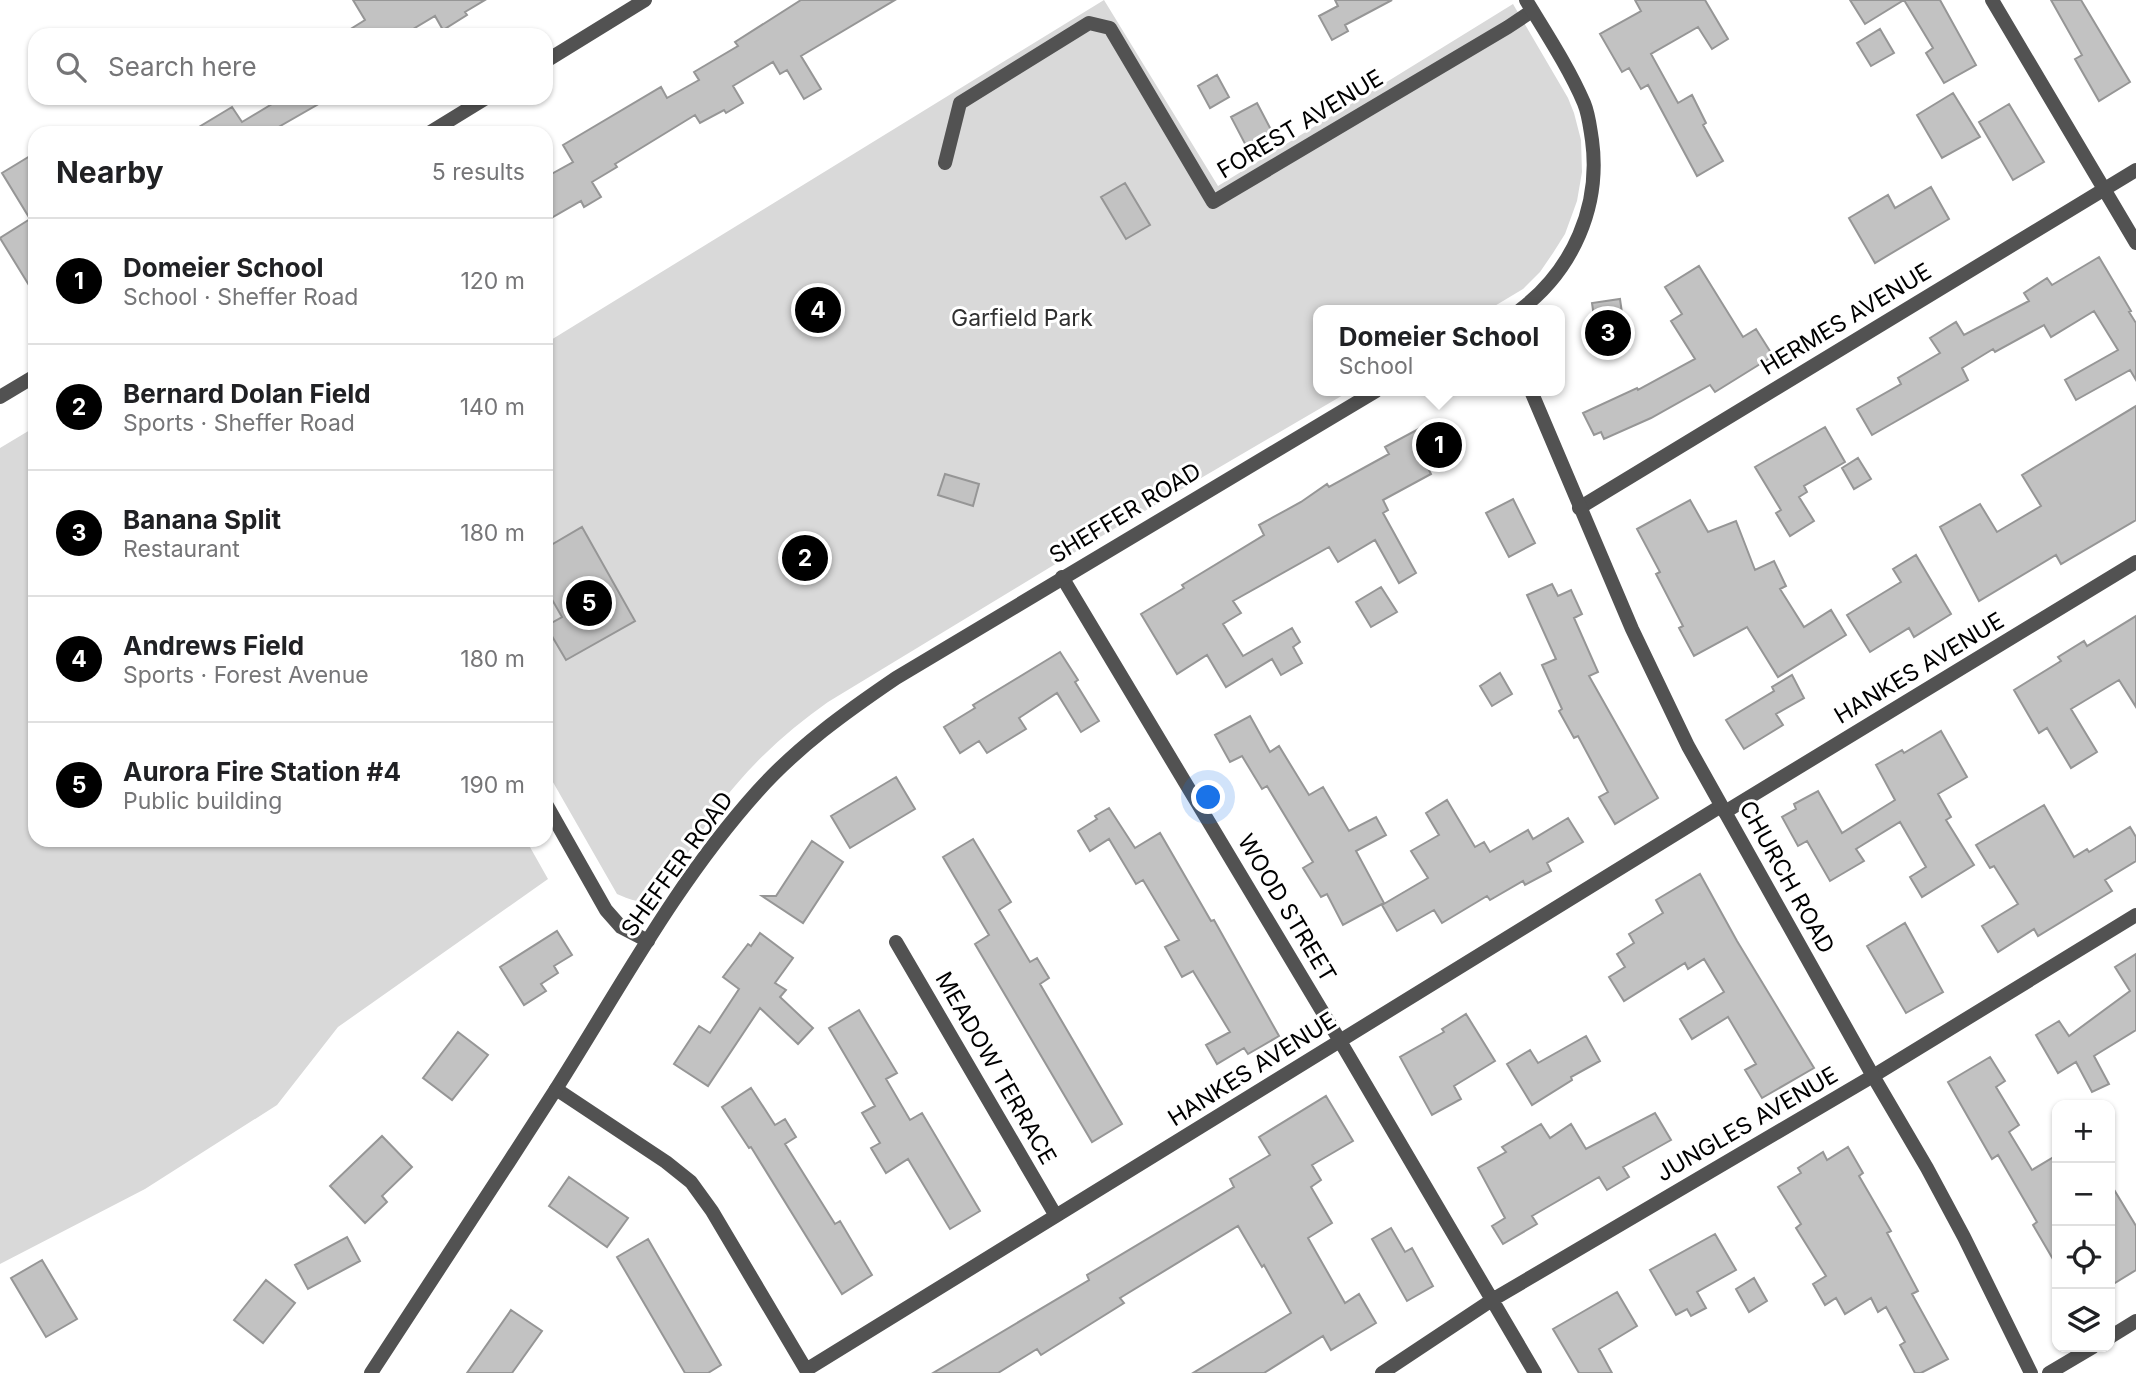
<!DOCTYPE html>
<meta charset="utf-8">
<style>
body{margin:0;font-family:Inter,sans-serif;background:#f6f6f6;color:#202124}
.controls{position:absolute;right:21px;bottom:21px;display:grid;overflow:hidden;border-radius:14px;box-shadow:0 2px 5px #0004}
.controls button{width:63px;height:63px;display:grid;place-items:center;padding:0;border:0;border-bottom:2px solid #e0e0e0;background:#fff;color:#202124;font:35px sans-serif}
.you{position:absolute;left:1209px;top:798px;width:24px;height:24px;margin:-18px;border:5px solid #fff;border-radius:50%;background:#1a73e8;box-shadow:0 0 0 10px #1a73e833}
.badge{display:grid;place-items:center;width:46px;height:46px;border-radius:50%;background:#000;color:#fff;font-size:23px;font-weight:700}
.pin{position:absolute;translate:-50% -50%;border:4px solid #fff;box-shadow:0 2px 7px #0006}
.popup{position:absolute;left:1313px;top:305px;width:252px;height:91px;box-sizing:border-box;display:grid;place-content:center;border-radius:14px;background:#fff;filter:drop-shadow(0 2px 5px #0005);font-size:23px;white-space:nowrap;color:#757577}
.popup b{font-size:26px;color:#202124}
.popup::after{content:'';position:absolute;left:50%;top:100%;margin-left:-14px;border:14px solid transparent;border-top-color:#fff}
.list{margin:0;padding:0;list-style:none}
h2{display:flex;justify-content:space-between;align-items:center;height:91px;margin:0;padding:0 28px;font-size:30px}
h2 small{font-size:23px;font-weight:400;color:#757577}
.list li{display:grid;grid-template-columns:46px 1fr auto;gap:21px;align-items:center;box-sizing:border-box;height:126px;padding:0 28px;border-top:2px solid #e0e0e0}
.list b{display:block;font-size:26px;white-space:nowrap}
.list p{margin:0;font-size:23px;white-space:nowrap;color:#757577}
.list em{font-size:23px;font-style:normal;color:#757577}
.icon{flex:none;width:38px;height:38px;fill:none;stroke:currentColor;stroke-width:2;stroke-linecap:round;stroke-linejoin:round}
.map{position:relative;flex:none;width:2136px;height:1373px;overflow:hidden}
.search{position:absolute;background:#fff;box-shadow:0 2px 5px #0004;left:28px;top:28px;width:525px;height:77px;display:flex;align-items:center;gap:18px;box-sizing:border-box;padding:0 24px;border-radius:21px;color:#757577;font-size:26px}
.panel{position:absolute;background:#fff;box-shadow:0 2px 5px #0004;left:28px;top:126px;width:525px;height:721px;border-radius:21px}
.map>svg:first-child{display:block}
.green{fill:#d9d9d9}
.building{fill:#c2c2c2;stroke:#969696;stroke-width:2}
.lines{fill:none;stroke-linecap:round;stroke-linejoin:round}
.minor{stroke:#525252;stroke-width:14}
.tertiary{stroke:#525252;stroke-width:14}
.labels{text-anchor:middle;stroke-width:6;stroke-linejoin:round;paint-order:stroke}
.street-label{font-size:23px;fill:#000;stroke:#fff}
.park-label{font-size:23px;fill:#303030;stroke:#fff}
</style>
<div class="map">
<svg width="2136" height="1373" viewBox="0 0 2136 1373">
<rect width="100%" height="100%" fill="#fff"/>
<path class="green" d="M 1104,0 L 1218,186 L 1513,4 L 1568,98 L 1574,113 L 1581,140 L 1582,172 L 1577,201 L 1565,234 L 1553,253 L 1540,272 L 1523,289 L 1488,310 L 1318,310 L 1318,391 L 1350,391 L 1090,543 L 828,702 C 788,730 752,763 722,802 C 708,819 667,891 653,898 C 640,905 629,899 617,894 L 546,770 L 546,343 Z
M 35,427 L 35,840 L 526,840 L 548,879 L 338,1027 L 277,1105 L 145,1189 L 0,1264 L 0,448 Z"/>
<path class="building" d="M 353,0 L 485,0 L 465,12 L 467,15 L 443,30 L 435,16 L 403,35 L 341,35 L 365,20 Z
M 801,0 L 895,0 L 801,56 L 821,89 L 804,99 L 787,70 L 780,74 L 773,62 L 733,86 L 743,103 L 726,113 L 724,110 L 700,123 L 695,115 L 615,164 L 617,167 L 592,182 L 601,197 L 584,207 L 581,201 L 546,221 L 546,177 L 573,162 L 563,145 L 661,87 L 667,98 L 699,80 L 694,72 L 738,46 L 735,42 Z
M 1335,0 L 1392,0 L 1345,25 L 1348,31 L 1332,40 L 1319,16 L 1338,6 Z
M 1635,0 L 1705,0 L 1728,39 L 1712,49 L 1698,27 L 1651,54 L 1678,103 L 1692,95 L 1706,123 L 1703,125 L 1723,161 L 1697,176 L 1648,85 L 1641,89 L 1629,68 L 1622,72 L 1600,34 L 1641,11 Z
M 1850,0 L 1940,0 L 1976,65 L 1944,83 L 1926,53 L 1933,48 L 1904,0 L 1865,24 Z
M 2051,0 L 2081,0 L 2130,82 L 2099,101 L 2075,59 L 2082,55 Z
M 1880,29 L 1894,53 L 1871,66 L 1857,43 Z
M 1217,75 L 1229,97 L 1210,108 L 1198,86 Z
M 1953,93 L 1980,137 L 1942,158 L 1917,115 Z
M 282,98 L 329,98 L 268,133 L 189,133 L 232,107 L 242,122 Z
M 1257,103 L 1279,145 L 1253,159 L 1231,117 Z
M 2009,104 L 2044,162 L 2013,180 L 1979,122 Z
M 35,153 L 35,295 L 0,238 L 30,219 L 2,173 Z
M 1125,183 L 1150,225 L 1126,239 L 1101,197 Z
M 1931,187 L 1949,219 L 1875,263 L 1849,218 L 1888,195 L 1895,208 Z
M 2099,257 L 2131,311 L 2129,312 L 2136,323 L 2136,380 L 2130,370 L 2076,400 L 2065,380 L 2118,350 L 2094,311 L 2051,337 L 2044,325 L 1995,352 L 1993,349 L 1962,368 L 1968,380 L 1872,435 L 1857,409 L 1901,384 L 1898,378 L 1940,353 L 1930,338 L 1956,322 L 1964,335 L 2029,301 L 2024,293 L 2047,278 L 2052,285 Z
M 1699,266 L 1743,337 L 1756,329 L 1773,356 L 1715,392 L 1710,385 L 1651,418 L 1604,439 L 1601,432 L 1594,435 L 1583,413 L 1637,388 L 1638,390 L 1695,359 L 1671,321 L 1682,314 L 1665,287 Z
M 1620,299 L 1626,341 L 1598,345 L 1592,303 Z
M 2136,406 L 2136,520 L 2061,564 L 2056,555 L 1979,601 L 1940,527 L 1980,504 L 1997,532 L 2041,506 L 2022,475 Z
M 1435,420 L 1449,446 L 1424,460 L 1431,474 L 1383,500 L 1388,510 L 1383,513 L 1416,573 L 1399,583 L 1375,540 L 1338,562 L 1329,547 L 1233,601 L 1241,613 L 1223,624 L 1243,656 L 1292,628 L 1300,642 L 1293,647 L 1302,663 L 1281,675 L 1272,659 L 1226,687 L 1207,655 L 1177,674 L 1141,614 L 1184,588 L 1182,585 L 1264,535 L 1259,525 L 1301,502 L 1327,484 L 1329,487 L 1389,454 L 1385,447 Z
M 1825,427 L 1845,462 L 1804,486 L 1807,492 L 1799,497 L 1814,521 L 1790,536 L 1776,513 L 1781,510 L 1755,467 Z
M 1858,458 L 1871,479 L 1854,489 L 1842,468 Z
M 945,474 L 979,484 L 973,506 L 938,495 Z
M 1513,499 L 1535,543 L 1509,557 L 1486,513 Z
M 1690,500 L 1708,532 L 1736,521 L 1755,570 L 1774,561 L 1786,586 L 1780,589 L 1804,627 L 1831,610 L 1846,635 L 1778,677 L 1747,627 L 1694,656 L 1679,628 L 1683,626 L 1656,574 L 1660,572 L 1637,529 Z
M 582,527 L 635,621 L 566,660 L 546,626 L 562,617 L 546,589 L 546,548 Z
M 1916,555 L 1951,614 L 1914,637 L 1909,628 L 1870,652 L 1847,615 L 1901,582 L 1893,569 Z
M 1552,584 L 1558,596 L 1571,590 L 1582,614 L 1574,618 L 1598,672 L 1589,676 L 1658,798 L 1615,824 L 1599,797 L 1608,792 L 1578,736 L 1574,738 L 1559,711 L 1562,709 L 1542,665 L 1556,659 L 1527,595 Z
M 1381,587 L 1397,612 L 1371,627 L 1356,602 Z
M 2136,616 L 2136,707 L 2119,680 L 2071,709 L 2097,752 L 2071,768 L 2047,728 L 2039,733 L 2014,690 L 2061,661 L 2058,657 L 2084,641 L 2087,646 Z
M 1060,652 L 1078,680 L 1075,682 L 1099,721 L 1081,732 L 1057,693 L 1019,718 L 1026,729 L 987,753 L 979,741 L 960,753 L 944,727 L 975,708 L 973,705 Z
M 1500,673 L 1512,694 L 1492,706 L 1480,686 Z
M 1792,675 L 1804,698 L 1776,714 L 1783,725 L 1744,749 L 1726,720 L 1774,691 L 1772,687 Z
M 1250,716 L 1270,752 L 1279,746 L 1309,795 L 1323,787 L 1349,831 L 1376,817 L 1386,835 L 1356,851 L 1384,903 L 1343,925 L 1327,894 L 1321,897 L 1303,868 L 1313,862 L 1267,786 L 1262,789 L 1242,756 L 1230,762 L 1215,735 Z
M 1941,731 L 1967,777 L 1938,794 L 1951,817 L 1946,820 L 1974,865 L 1922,897 L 1910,877 L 1926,867 L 1900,822 L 1856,849 L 1864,861 L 1830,881 L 1807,841 L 1798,846 L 1782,817 L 1796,809 L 1794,804 L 1818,791 L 1842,833 L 1895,800 L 1876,765 L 1902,750 L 1904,753 Z
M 896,777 L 915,809 L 850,848 L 831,816 Z
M 1447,800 L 1475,847 L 1484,842 L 1490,852 L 1528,830 L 1533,839 L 1568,818 L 1583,842 L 1547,863 L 1551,871 L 1525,885 L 1523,881 L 1490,900 L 1487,896 L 1442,923 L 1434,910 L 1397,931 L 1382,905 L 1428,878 L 1411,851 L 1439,835 L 1426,813 Z
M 2044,805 L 2074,857 L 2087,849 L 2089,852 L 2130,827 L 2136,837 L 2136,861 L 2105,880 L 2112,891 L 2038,936 L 2034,929 L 1998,952 L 1982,926 L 2018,904 L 1994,866 L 1990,868 L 1976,845 Z
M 1109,808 L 1135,848 L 1160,833 L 1211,921 L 1214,920 L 1279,1036 L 1248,1054 L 1244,1048 L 1217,1064 L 1206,1045 L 1230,1032 L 1193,971 L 1182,977 L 1165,947 L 1179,940 L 1143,880 L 1136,884 L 1109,839 L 1090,851 L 1078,831 L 1097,819 L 1095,816 Z
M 973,839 L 1011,902 L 999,910 L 1030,962 L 1037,958 L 1049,978 L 1040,984 L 1122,1124 L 1092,1142 L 975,944 L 989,935 L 943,857 Z
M 812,841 L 843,862 L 803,923 L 762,896 L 776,896 Z
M 1700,874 L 1737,941 L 1814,1068 L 1762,1098 L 1745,1070 L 1756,1064 L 1728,1017 L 1692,1039 L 1680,1019 L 1724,992 L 1704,959 L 1688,969 L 1685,963 L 1624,1001 L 1609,977 L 1625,967 L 1617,954 L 1634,943 L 1629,934 L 1663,913 L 1656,900 Z
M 1905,923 L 1943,992 L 1906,1013 L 1867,946 Z
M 557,931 L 572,955 L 554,966 L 558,973 L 541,984 L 546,991 L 524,1005 L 500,967 Z
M 760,933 L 793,958 L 775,983 L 786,990 L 780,997 L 813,1028 L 798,1044 L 760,1008 L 708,1086 L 674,1064 L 699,1026 L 710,1033 L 739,989 L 723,977 L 748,944 L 751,946 Z
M 2136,954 L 2136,1030 L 2094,1056 L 2109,1084 L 2092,1092 L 2076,1062 L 2058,1073 L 2036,1035 L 2059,1021 L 2069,1036 L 2130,991 L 2115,967 Z
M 859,1010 L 897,1073 L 886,1079 L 910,1120 L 922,1113 L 980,1211 L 950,1229 L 908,1159 L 886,1173 L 871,1148 L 880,1143 L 862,1113 L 875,1106 L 829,1028 Z
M 1466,1014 L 1495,1061 L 1454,1086 L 1461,1099 L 1432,1115 L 1400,1057 L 1444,1032 L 1442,1029 Z
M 458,1032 L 488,1055 L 452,1100 L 423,1078 Z
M 1586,1036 L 1600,1061 L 1571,1077 L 1572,1080 L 1532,1105 L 1507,1064 L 1530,1050 L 1538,1063 Z
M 1990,1057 L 2005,1081 L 1996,1087 L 2019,1125 L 2009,1132 L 2032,1170 L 2057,1155 L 2057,1266 L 2033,1225 L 2037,1222 L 1998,1155 L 1992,1159 L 1948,1082 Z
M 751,1088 L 775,1125 L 785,1119 L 796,1137 L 785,1144 L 835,1224 L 840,1221 L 872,1275 L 842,1294 L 751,1147 L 749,1148 L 722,1107 Z
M 1326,1096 L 1353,1141 L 1312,1165 L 1321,1180 L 1311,1187 L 1332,1223 L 1308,1238 L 1345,1303 L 1359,1294 L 1376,1323 L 1331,1350 L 1323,1336 L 1264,1373 L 1193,1373 L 1291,1313 L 1264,1265 L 1262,1267 L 1238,1226 L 1120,1298 L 1124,1303 L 1041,1355 L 1037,1349 L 998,1373 L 933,1373 L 1089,1280 L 1087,1275 L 1234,1187 L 1230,1179 L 1270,1155 L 1259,1137 Z
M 1655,1113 L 1671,1140 L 1623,1167 L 1629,1177 L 1607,1190 L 1599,1177 L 1532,1216 L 1537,1224 L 1503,1244 L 1492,1226 L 1505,1218 L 1478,1168 L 1506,1152 L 1502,1147 L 1541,1124 L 1550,1138 L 1571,1124 L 1586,1149 Z
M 382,1136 L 412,1167 L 382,1196 L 387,1202 L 365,1223 L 330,1186 Z
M 1848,1147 L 1863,1173 L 1859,1176 L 1891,1231 L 1887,1233 L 1918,1291 L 1912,1294 L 1948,1359 L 1921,1373 L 1915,1373 L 1900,1345 L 1905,1342 L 1886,1307 L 1878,1312 L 1871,1298 L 1845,1314 L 1836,1298 L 1825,1305 L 1813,1284 L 1826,1276 L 1796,1228 L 1801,1224 L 1778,1187 L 1801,1173 L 1798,1168 L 1823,1152 L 1827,1160 Z
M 569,1177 L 628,1218 L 607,1247 L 549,1206 Z
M 2110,1183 L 2136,1226 L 2136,1270 L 2110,1286 Z
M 1391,1228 L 1405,1252 L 1412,1248 L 1433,1286 L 1407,1301 L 1372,1239 Z
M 1715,1234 L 1736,1270 L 1697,1292 L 1706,1308 L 1691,1316 L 1687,1309 L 1676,1315 L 1650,1270 Z
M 347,1237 L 360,1261 L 308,1289 L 295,1265 Z
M 648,1239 L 721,1365 L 708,1373 L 685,1373 L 617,1257 Z
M 42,1260 L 77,1319 L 46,1337 L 11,1278 Z
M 1754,1278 L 1767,1301 L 1749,1312 L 1736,1289 Z
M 266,1280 L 295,1303 L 263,1343 L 234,1320 Z
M 1617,1292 L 1637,1326 L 1599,1349 L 1612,1373 L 1579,1373 L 1553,1329 Z
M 511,1310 L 542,1331 L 512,1373 L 467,1373 Z"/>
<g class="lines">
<path class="minor" d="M 1992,0 L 2136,243
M 546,61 L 645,0
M 429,133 L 486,98
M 945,163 L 960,103 L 1089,23 L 1110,28 L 1213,202 L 1508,27 L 1532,11
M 0,397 L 35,376
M 1579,508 L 2136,170
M 1062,577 L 1340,1041 L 1535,1373
M 546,804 L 606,910 L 621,927 L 648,941
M 1725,812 L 2136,562
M 896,942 L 1056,1216
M 556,1089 L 666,1162 L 691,1182 L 712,1211 L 808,1373
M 2110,1337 L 2136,1321
M 806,1370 L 1721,806
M 1382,1373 L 1492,1300 L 1873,1076 L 2136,915
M 2049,1373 L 2093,1347"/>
<path class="tertiary" d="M 1520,310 C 1573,270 1601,206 1592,140 C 1590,128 1589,115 1584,103 C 1569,68 1546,33 1526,0
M 1531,391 L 1632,629 L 1688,746 L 1873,1076 L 1927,1168 L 1964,1237 L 2031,1373
M 371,1373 C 433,1278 495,1184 556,1089 C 620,988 677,881 757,792 C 797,747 846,712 896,678 L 1376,391"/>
</g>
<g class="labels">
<g class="street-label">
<text transform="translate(1300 124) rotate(-31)" y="8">FOREST AVENUE</text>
<text transform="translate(1846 319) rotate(-31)" y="8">HERMES AVENUE</text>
<text transform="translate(1125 513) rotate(-31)" y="8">SHEFFER ROAD</text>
<text transform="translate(1919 668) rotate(-31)" y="8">HANKES AVENUE</text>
<text transform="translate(677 864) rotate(-54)" y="8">SHEFFER ROAD</text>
<text transform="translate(1787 877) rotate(61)" y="8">CHURCH ROAD</text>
<text transform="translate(1287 908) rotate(59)" y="8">WOOD STREET</text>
<text transform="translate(996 1068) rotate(60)" y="8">MEADOW TERRACE</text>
<text transform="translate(1252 1069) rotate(-32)" y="8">HANKES AVENUE</text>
<text transform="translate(1747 1124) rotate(-30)" y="8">JUNGLES AVENUE</text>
</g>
<g class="park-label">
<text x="1022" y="326">Garfield Park</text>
</g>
</g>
</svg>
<div class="controls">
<button>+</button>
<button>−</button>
<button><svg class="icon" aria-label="locate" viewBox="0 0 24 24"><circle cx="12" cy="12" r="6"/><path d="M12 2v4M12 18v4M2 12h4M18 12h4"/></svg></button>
<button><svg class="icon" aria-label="layers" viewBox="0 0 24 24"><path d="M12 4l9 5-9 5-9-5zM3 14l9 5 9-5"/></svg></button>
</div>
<div class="you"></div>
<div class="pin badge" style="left:1439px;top:445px">1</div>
<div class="popup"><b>Domeier School</b>School</div>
<div class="pin badge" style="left:805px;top:558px">2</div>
<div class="pin badge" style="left:1608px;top:333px">3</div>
<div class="pin badge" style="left:818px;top:310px">4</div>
<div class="pin badge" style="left:589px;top:603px">5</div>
<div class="search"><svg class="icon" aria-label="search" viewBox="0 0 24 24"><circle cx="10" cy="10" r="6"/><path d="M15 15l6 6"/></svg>Search here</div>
<section class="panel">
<h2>Nearby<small>5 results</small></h2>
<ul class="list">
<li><span class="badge">1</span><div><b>Domeier School</b><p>School · Sheffer Road</p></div><em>120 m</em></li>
<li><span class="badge">2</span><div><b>Bernard Dolan Field</b><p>Sports · Sheffer Road</p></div><em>140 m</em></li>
<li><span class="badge">3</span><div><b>Banana Split</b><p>Restaurant</p></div><em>180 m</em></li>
<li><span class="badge">4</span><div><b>Andrews Field</b><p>Sports · Forest Avenue</p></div><em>180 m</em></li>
<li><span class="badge">5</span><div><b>Aurora Fire Station #4</b><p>Public building</p></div><em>190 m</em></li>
</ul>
</section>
</div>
